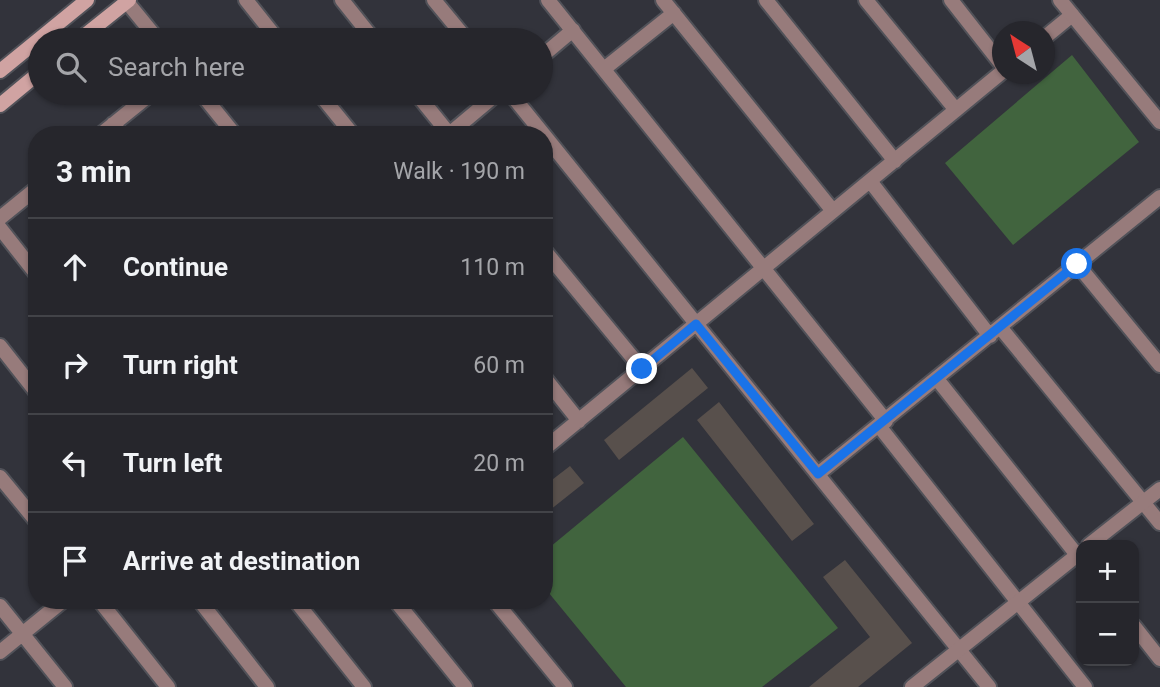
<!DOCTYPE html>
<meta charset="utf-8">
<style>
body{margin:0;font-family:Roboto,sans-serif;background:#2e2e34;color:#f1f3f6}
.controls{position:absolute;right:21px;bottom:21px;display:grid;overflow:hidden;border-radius:14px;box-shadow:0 2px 5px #0004}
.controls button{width:63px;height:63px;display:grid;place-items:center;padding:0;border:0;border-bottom:2px solid #424348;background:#26262c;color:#f1f3f6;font:35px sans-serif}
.compass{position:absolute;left:992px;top:21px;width:63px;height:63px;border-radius:50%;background:#26262c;box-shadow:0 2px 5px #0004;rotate:324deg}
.stop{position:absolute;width:21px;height:21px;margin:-16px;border:5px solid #1a73e8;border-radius:50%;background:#fff}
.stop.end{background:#1a73e8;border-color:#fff;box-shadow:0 2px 7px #0008}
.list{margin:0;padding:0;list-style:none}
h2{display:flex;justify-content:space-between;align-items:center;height:91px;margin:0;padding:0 28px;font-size:30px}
h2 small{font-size:23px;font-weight:400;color:#a4a5a9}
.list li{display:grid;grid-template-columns:46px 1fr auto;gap:21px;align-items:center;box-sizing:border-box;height:98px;padding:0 28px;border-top:2px solid #424348}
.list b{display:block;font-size:26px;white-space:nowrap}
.list em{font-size:23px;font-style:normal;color:#a4a5a9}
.icon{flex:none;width:38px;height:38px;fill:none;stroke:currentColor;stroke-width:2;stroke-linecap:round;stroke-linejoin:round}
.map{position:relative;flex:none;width:1160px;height:687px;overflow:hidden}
.search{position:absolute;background:#26262c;box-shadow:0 2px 5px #0004;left:28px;top:28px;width:525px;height:77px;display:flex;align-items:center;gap:18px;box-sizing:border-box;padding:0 24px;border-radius:38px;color:#a4a5a9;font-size:26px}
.panel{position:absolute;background:#26262c;box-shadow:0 2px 5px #0004;left:28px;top:126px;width:525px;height:483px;border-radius:28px}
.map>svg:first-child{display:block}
.green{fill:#41643e}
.building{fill:#58504c}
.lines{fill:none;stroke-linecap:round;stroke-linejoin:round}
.minor-casing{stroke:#515259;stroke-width:18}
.tertiary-casing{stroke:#515259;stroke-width:18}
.secondary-casing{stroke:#515259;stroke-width:18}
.minor{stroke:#977b7b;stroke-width:14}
.tertiary{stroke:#977b7b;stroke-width:14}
.secondary{stroke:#d0a3a2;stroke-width:14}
.route{stroke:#1a73e8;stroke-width:9}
</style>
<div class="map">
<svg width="1160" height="687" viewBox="0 0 1160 687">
<rect width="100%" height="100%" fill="#32333b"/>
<path class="green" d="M 1072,55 L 1139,142 L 1013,245 L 945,163 Z
M 683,437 L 838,628 L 762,687 L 626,687 L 544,587 L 544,552 Z"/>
<path class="building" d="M 692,368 L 708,388 L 619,460 L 604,440 Z
M 719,402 L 814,524 L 792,541 L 697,420 Z
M 570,466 L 584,483 L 550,510 L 544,501 L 544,486 Z
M 845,560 L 912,643 L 858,687 L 809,687 L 870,637 L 823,577 Z"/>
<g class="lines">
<g class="minor-casing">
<path id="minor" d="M 246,0 L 278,40
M 342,0 L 374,40
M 434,0 L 467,40
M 548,0 L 886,421
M 663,0 L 833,211
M 766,0 L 895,161
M 866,0 L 956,110
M 951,0 L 1002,65
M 127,2 L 158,40
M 1044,38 L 1072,15
M 541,57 L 573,30
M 604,69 L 674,13
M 201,93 L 235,135
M 319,93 L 353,135
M 416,93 L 450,135
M 510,93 L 544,135
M 113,124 L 122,135
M 100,135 L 152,93
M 448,135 L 498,93
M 544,135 L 989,687
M 870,181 L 990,336
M 0,218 L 37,188
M 0,228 L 37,275
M 544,250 L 642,369
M 1077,264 L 1160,365
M 1000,327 L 1160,523
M 0,346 L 37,393
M 544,377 L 579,421
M 937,379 L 1081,560
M 879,426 L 1085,687
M 544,449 L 1002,72
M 818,474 L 1160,197
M 0,477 L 37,522
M 99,600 L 168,687
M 199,600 L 267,687
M 295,600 L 364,687
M 395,600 L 465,687
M 494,600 L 565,687
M 0,606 L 65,687
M 1134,626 L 1160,659
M 0,652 L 64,600"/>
</g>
<g class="tertiary-casing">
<path id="tertiary" d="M 1060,0 L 1160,122
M 1089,545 L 1160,489
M 912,687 L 1081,552"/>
</g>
<g class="secondary-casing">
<path id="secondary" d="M 79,40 L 129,0
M 0,71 L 87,0
M 0,105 L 40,72"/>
</g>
<use href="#minor" class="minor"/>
<use href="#tertiary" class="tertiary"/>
<use href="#secondary" class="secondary"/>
</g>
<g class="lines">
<path class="route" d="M 642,369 L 696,324 L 818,474 L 1077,264"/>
</g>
</svg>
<div class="controls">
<button>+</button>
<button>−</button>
</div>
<svg class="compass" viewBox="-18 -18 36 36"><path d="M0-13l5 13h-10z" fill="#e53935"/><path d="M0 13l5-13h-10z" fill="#a4a5a9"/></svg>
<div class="stop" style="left:1077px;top:264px"></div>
<div class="stop end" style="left:642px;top:369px"></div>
<div class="search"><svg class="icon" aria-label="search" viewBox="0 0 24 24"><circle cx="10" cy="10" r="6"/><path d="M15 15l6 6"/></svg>Search here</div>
<section class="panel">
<h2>3 min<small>Walk · 190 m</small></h2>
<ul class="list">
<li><svg class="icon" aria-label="ahead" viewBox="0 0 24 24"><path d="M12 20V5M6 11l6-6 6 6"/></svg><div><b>Continue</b></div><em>110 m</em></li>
<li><svg class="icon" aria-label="right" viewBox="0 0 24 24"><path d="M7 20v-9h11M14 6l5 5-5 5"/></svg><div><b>Turn right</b></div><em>60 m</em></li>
<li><svg class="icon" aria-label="left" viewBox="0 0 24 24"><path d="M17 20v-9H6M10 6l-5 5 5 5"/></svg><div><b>Turn left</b></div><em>20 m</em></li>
<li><svg class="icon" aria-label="arrive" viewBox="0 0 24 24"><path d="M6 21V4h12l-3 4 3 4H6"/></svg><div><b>Arrive at destination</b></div></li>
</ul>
</section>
</div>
